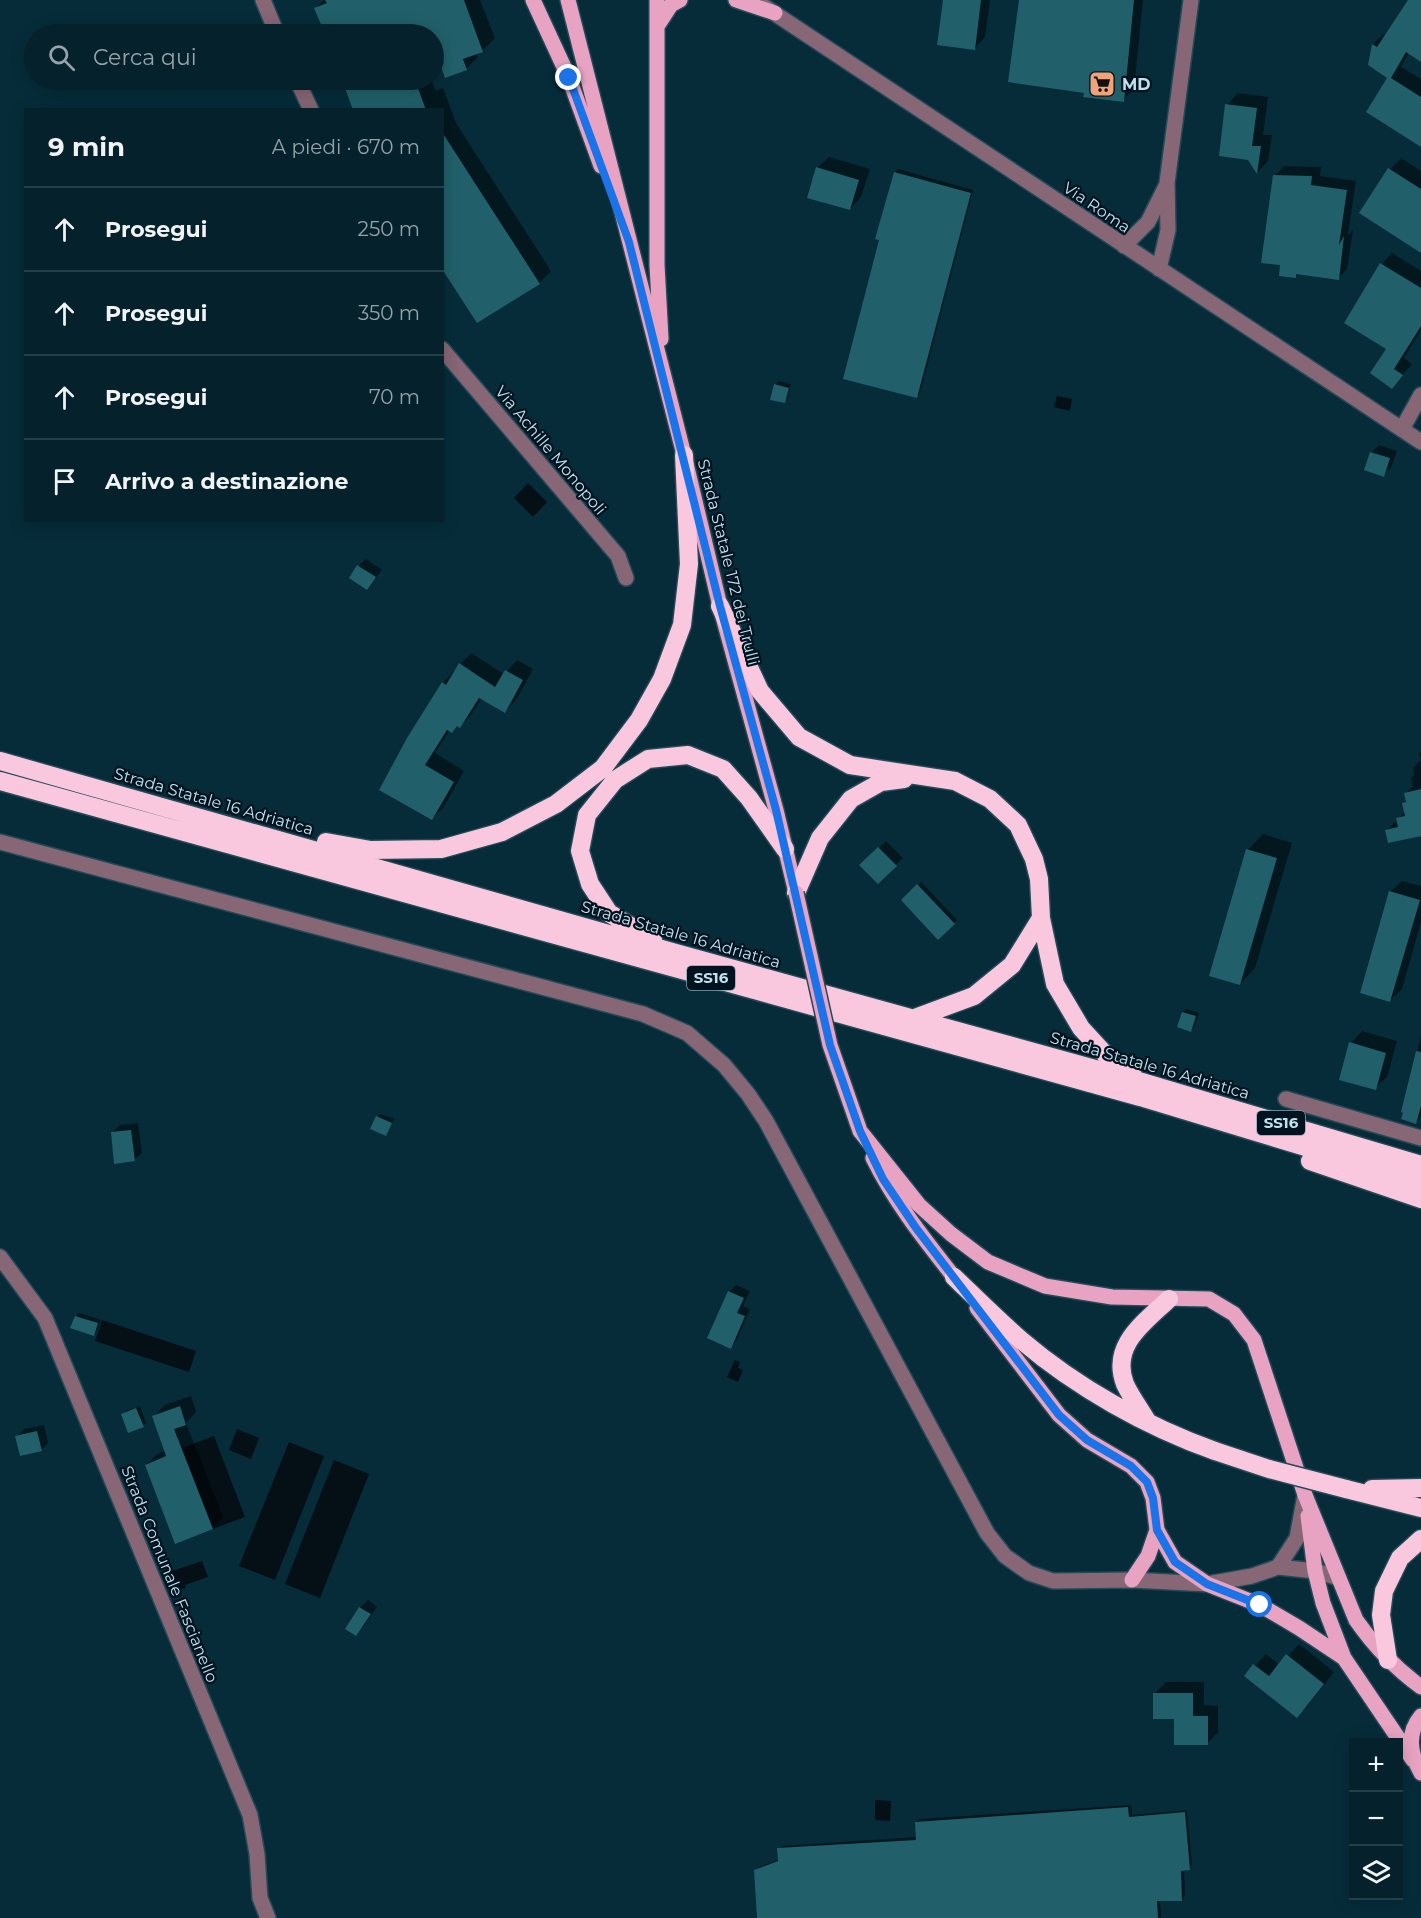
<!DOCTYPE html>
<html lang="it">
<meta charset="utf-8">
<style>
body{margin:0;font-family:Montserrat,sans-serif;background:#122e38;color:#f1f3f6}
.controls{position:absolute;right:18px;bottom:18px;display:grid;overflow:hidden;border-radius:0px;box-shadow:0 3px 15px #0003}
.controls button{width:54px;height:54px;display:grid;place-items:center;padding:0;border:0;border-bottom:2px solid #253e48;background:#04212c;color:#f1f3f6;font:30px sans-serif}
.stop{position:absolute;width:18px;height:18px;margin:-14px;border:4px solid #1a73e8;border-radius:50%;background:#fff}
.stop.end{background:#1a73e8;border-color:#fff;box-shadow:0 2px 6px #0008}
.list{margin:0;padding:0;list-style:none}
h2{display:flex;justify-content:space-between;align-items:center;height:78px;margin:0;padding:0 24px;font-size:26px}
h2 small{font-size:20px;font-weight:400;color:#97a3a9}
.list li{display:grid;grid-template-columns:39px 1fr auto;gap:18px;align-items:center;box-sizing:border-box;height:84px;padding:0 24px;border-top:2px solid #253e48}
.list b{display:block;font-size:22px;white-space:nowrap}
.list em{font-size:20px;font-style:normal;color:#97a3a9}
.icon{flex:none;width:33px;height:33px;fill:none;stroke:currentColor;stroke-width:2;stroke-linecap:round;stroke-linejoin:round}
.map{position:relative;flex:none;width:1421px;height:1918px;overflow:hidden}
.search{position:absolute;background:#04212c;box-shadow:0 3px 15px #0003;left:24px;top:24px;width:420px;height:66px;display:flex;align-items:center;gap:15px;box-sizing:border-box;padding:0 21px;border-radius:33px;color:#97a3a9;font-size:22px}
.panel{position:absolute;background:#04212c;box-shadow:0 3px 15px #0003;left:24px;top:108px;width:420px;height:414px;border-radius:0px}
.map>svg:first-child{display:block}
.water{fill:#051016}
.shadow{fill:#0007}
.building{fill:#21606a}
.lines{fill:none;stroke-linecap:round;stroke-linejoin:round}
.minor-casing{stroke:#244957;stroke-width:18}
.major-casing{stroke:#244957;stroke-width:18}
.highway-casing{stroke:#244957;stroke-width:21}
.minor{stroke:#876675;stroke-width:15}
.major{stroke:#e8a3c3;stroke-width:15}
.highway{stroke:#fac8de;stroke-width:18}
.major-bridge-casing{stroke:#244957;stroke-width:18;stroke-linecap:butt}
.highway-bridge-casing{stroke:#244957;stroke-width:21;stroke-linecap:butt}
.major-bridge{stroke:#e8a3c3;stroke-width:15}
.highway-bridge{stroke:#fac8de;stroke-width:18}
.route{stroke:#1a73e8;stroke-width:8}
.labels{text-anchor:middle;stroke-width:4.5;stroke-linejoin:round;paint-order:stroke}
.shield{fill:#00131e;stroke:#87a3b2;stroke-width:1.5}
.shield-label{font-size:15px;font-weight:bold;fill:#c1e1f1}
.poi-label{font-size:16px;font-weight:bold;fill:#c1e1f1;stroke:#00131e;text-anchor:start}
.street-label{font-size:16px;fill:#c1e1f1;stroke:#00131e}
</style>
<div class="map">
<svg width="1421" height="1918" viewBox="0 0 1421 1918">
<rect width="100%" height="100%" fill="#062c3a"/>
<path class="water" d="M 1057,396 L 1072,399 L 1070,411 L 1054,407 Z
M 528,483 L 547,502 L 533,517 L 514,498 Z
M 102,1320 L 196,1351 L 189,1372 L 95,1341 Z
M 735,1360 L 740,1362 L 738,1368 L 743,1370 L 738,1382 L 727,1377 Z
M 237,1429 L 259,1438 L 251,1459 L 229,1450 Z
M 214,1436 L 245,1517 L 213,1529 L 182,1448 Z
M 289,1442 L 324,1456 L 275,1580 L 239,1566 Z
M 334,1460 L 369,1474 L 320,1598 L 285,1584 Z
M 202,1561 L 208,1577 L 185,1585 L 186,1588 L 179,1590 L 172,1571 Z
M 875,1800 L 891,1801 L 890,1821 L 875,1820 Z"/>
<path class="shadow" d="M 324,0 L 480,0 L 495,38 L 483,50 L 476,52 L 478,57 L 466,69 L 445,76 L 434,44 L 434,34 L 430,34 L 427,28 L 414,33 L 414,34 L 326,34 L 316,8 Z
M 944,0 L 990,0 L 985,37 L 974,49 Z
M 1020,0 L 1143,0 L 1134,89 L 1123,100 L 1085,92 Z
M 1410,0 L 1421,0 L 1421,60 L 1409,52 L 1401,67 L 1421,79 L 1421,145 L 1389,78 L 1370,64 L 1373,44 L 1384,34 L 1386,35 Z
M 343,80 L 431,80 L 436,91 L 443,88 L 456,123 L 551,271 L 539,283 L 442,266 L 442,110 L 355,110 Z
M 1238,93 L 1268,97 L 1263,135 L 1272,135 L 1268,161 L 1258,172 L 1249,158 L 1227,105 Z
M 829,157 L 870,169 L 861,197 L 850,209 L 817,168 Z
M 1401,158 L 1421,171 L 1421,251 L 1390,169 Z
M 1284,166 L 1321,167 L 1320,176 L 1356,181 L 1348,235 L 1353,230 L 1347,269 L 1338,278 L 1299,273 L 1295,276 L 1282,264 L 1275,176 Z
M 898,169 L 973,190 L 920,393 L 916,397 L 895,173 Z
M 1392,253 L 1421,271 L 1421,330 L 1404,358 L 1412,364 L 1392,387 L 1388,348 L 1346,323 L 1382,264 Z
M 779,381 L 791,384 L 788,398 L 784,402 L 776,385 Z
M 1379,445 L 1397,451 L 1391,468 L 1383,475 L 1366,469 L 1372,452 Z
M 366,559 L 382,570 L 367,588 L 358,566 Z
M 471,653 L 504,674 L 517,660 L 533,669 L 516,700 L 505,711 L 482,698 L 471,715 L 460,726 L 458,725 L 452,731 L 450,730 L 435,753 L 464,771 L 443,808 L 432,818 L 381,789 L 443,683 Z
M 1421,751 L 1421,834 L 1387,830 L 1394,823 L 1399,822 L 1398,819 L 1406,811 L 1404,803 L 1407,800 L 1405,794 L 1413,786 L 1411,778 L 1414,775 L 1413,768 L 1421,760 L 1419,753 Z
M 1263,834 L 1292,843 L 1255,968 L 1240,984 L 1248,850 Z
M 886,841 L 903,858 L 878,882 L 862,865 Z
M 1402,881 L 1421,886 L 1421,922 L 1402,989 L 1390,1000 L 1390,892 Z
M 921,882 L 957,920 L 938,938 L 903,900 Z
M 1186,1009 L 1199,1013 L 1194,1027 L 1191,1030 L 1183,1012 Z
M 1362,1031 L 1397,1041 L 1387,1077 L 1375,1088 L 1351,1043 Z
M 1421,1036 L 1421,1117 L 1416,1122 L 1403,1112 Z
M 380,1114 L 394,1119 L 386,1134 L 377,1117 Z
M 138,1123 L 142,1153 L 134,1160 L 112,1133 L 120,1125 Z
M 736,1285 L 750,1291 L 743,1306 L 750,1309 L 737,1340 L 730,1347 L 709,1338 L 729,1292 Z
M 79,1313 L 101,1320 L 97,1331 L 94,1335 L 76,1316 Z
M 191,1396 L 196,1412 L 186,1423 L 223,1517 L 212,1528 L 146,1465 L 157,1454 L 166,1451 L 154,1416 L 165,1405 Z
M 140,1406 L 146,1423 L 143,1426 L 123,1414 L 126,1411 Z
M 44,1425 L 48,1443 L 41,1450 L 17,1437 L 24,1429 Z
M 368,1600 L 377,1607 L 363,1627 L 356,1634 L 347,1628 L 360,1608 Z
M 1299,1644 L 1334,1672 L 1308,1705 L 1297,1716 L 1246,1676 L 1266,1654 L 1280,1665 Z
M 1166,1682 L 1204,1682 L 1204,1705 L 1218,1706 L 1218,1732 L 1207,1744 L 1176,1718 L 1155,1693 Z
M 1131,1805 L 1132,1815 L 1187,1810 L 1192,1865 L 1189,1868 L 1184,1869 L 1185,1896 L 1182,1899 L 1160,1900 L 1161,1918 L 758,1918 L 755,1870 L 759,1867 L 780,1859 L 779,1849 L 782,1846 L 917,1837 L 916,1822 L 919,1819 Z"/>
<path class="building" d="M 325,0 L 464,0 L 483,52 L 463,59 L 467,70 L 445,78 L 434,48 L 434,34 L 428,34 L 427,30 L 413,34 L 325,34 L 314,8 L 327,3 Z
M 943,0 L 981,0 L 975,50 L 937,45 Z
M 1019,0 L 1134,0 L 1124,102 L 1083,97 L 1084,93 L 1008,82 Z
M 1408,0 L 1421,0 L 1421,62 L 1406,52 L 1391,78 L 1421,97 L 1421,147 L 1366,112 L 1387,78 L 1368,65 L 1372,44 L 1377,47 Z
M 342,80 L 415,80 L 426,110 L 353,110 Z
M 1225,104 L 1257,108 L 1252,146 L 1261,146 L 1257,174 L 1248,160 L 1219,156 Z
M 442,132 L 540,284 L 477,323 L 442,269 Z
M 816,167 L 859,180 L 850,210 L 807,198 Z
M 1388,168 L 1421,189 L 1421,253 L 1359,213 Z
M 894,172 L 971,193 L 917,398 L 843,379 L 879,240 L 875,239 Z
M 1273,175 L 1312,176 L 1311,185 L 1347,190 L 1339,245 L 1344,236 L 1339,280 L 1296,274 L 1296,278 L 1279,276 L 1280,265 L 1261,263 Z
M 1380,263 L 1421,288 L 1421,326 L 1394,369 L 1403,375 L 1392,389 L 1370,373 L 1386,349 L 1344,323 Z
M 774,384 L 789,388 L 785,403 L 770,400 Z
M 1370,452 L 1390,458 L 1384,477 L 1364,470 Z
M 357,565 L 376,577 L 367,590 L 349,578 Z
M 459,663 L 495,687 L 505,670 L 523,680 L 505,713 L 479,698 L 460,728 L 457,726 L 452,733 L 447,730 L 425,765 L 454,782 L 432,820 L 379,790 L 407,738 L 442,682 L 446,685 Z
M 1421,789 L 1421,836 L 1388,843 L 1385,830 L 1398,827 L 1396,818 L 1405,816 L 1402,803 L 1406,802 L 1404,793 Z
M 878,847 L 897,866 L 878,884 L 859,865 Z
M 1246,849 L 1277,858 L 1240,985 L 1209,976 Z
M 917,884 L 955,924 L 938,940 L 901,900 Z
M 1389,891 L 1420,900 L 1390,1002 L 1360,993 Z
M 1182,1012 L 1196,1016 L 1191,1032 L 1177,1027 Z
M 1349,1042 L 1386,1053 L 1376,1090 L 1339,1080 Z
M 1416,1051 L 1421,1052 L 1421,1106 L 1416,1124 L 1401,1119 L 1403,1113 L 1401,1112 Z
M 376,1116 L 392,1123 L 386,1136 L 370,1129 Z
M 131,1130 L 135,1161 L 114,1164 L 111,1132 Z
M 728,1291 L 744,1298 L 737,1313 L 745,1316 L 731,1349 L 707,1338 Z
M 75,1316 L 98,1323 L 94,1336 L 70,1328 Z
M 180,1406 L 186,1425 L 174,1429 L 213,1529 L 175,1544 L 145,1465 L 166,1456 L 152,1416 Z
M 136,1408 L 144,1427 L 128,1433 L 121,1414 Z
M 37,1431 L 42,1451 L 20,1456 L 15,1436 Z
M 359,1607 L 371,1614 L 356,1636 L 345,1629 Z
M 1286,1654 L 1324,1684 L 1297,1718 L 1244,1676 L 1253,1664 L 1269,1676 Z
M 1153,1693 L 1193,1693 L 1193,1716 L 1208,1716 L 1208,1745 L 1174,1745 L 1174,1719 L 1153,1719 Z
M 1128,1807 L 1129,1817 L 1185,1812 L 1190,1870 L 1181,1871 L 1182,1901 L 1157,1901 L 1158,1918 L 757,1918 L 754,1870 L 778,1861 L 777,1848 L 916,1840 L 915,1822 Z"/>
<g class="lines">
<g class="minor-casing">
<path id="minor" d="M 263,0 L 277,34
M 765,7 L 1421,442
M 297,80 L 311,110
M 1124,246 L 1148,222 L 1166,186
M 1159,269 L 1168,230 L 1167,183 L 1191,0
M 442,349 L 618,556 L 626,578
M 1402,429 L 1421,395
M 0,842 L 643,1014 L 687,1033 L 724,1065 L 748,1094 L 766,1121 L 987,1533 L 1005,1556 L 1029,1573 L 1053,1581 L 1132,1580 L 1207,1584 L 1252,1576 L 1278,1567 L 1315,1571 L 1339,1578
M 1286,1099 L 1421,1138
M 0,1257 L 45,1318 L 250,1815 L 257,1854 L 260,1898 L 268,1918
M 1278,1567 L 1297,1538 L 1305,1495"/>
</g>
<g class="major-casing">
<path id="major" d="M 533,0 L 569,78 L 601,166
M 568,0 L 684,455 L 720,606 L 776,810 L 796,893
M 657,0 L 657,265 L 661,339
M 736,0 L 775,13
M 658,25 L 671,5 L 680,0
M 860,1131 L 919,1205 L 951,1234 L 988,1262 L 1045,1286 L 1112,1297 L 1209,1299 L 1234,1314 L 1254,1340 L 1305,1495 L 1356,1620 C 1374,1646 1395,1668 1421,1687
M 873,1158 C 896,1205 929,1245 961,1286
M 977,1308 L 1059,1415 L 1087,1440 L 1131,1466 L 1147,1482 L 1153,1498 L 1157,1530 L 1175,1562 L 1207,1584 L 1260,1605 L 1299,1628 L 1344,1658
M 1308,1516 L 1315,1571 L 1323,1603 L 1344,1658 L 1413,1760
M 1132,1580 L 1148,1556 L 1157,1530
M 1421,1716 C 1406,1734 1410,1754 1421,1773"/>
</g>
<g class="highway-casing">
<path id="highway" d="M 720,606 L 760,691 L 799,737 L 850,765 L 955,781 L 990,799 L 1018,825 L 1034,859 L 1039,879 L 1041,918 L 1055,984 L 1081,1028 L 1104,1053 L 1133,1075
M 0,761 L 672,952 L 1142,1082 L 1421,1165
M 0,781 L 1140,1097 L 1421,1182
M 326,842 L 371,850 L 441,849 L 502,832 L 556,804 L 603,768 L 639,720 L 662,679 L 682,625 L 689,564 L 684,455
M 796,893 L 820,838 L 851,799 L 881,782 L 904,779
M 653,940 L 609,913 L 590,884 L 580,851 L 587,815 L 615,780 L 648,759 L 688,755 L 723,769 L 749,798 L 785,849
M 915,1018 L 974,996 L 1012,965 L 1041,918
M 1310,1161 L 1421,1199
M 954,1277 C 976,1298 998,1320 1021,1340 C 1076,1387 1147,1427 1215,1451
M 1147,1421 C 1140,1409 1131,1397 1125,1384 C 1110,1345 1145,1322 1169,1299
M 1346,1489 L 1421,1508
M 1372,1489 L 1421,1488
M 1388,1660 L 1381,1615 L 1384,1591 L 1400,1558 L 1421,1539"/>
</g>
<use href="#minor" class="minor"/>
<use href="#major" class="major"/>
<use href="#highway" class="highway"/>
<g class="major-bridge-casing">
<path id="major-bridge" d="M 796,893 L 830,1045 L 860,1131"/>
</g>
<g class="highway-bridge-casing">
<path id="highway-bridge" d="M 1215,1451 L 1269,1469 L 1346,1489"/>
</g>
<use href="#major-bridge" class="major-bridge"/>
<use href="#highway-bridge" class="highway-bridge"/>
</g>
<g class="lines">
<path class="route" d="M 569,78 L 629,242 L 720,606 L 776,810 L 830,1045 L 860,1131 L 883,1179 L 916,1228 L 1059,1415 L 1087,1440 L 1131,1466 L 1147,1482 L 1153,1498 L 1157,1530 L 1175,1562 L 1207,1584 L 1260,1605"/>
</g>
<defs>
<g id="supermarket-square" transform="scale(1.35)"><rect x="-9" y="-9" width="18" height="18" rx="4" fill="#f0a378" stroke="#00131e"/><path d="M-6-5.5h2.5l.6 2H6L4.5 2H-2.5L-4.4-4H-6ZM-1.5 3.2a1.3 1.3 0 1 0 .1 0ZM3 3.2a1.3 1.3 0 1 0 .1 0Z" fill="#111"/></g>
</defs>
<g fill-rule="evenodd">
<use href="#supermarket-square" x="1102" y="84"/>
</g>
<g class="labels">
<g class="shield">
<rect x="687" y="966" width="48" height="24" rx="4.5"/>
<rect x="1257" y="1111" width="48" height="24" rx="4.5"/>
</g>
<g class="shield-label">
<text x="711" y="983">SS16</text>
<text x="1281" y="1128">SS16</text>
</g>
<g class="poi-label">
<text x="1122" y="90">MD</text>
</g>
<g class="street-label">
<text transform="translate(1097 207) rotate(34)" y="6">Via Roma</text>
<text transform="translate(551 450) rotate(50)" y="6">Via Achille Monopoli</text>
<text transform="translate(729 562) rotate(76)" y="6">Strada Statale 172 dei Trulli</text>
<text transform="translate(214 801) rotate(16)" y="6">Strada Statale 16 Adriatica</text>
<text transform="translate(681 934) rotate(16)" y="6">Strada Statale 16 Adriatica</text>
<text transform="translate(1150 1065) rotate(16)" y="6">Strada Statale 16 Adriatica</text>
<text transform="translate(170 1574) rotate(68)" y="6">Strada Comunale Fascianello</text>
</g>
</g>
</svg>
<div class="controls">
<button>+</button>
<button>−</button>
<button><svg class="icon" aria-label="layers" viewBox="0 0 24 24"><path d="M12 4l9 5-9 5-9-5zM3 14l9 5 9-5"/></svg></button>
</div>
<div class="stop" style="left:1260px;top:1605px"></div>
<div class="stop end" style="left:569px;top:78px"></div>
<div class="search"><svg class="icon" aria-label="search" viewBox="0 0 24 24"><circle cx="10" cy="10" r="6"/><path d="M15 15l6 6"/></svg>Cerca qui</div>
<section class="panel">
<h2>9 min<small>A piedi · 670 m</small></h2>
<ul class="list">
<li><svg class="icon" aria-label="ahead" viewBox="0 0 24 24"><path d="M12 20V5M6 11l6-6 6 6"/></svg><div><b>Prosegui</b></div><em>250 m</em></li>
<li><svg class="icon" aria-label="ahead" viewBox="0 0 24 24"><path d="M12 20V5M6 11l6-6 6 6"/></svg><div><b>Prosegui</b></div><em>350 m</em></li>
<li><svg class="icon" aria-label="ahead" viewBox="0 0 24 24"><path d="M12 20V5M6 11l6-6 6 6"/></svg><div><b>Prosegui</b></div><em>70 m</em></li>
<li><svg class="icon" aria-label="arrive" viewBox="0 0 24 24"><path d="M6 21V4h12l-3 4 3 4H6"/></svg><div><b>Arrivo a destinazione</b></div></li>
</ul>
</section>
</div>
